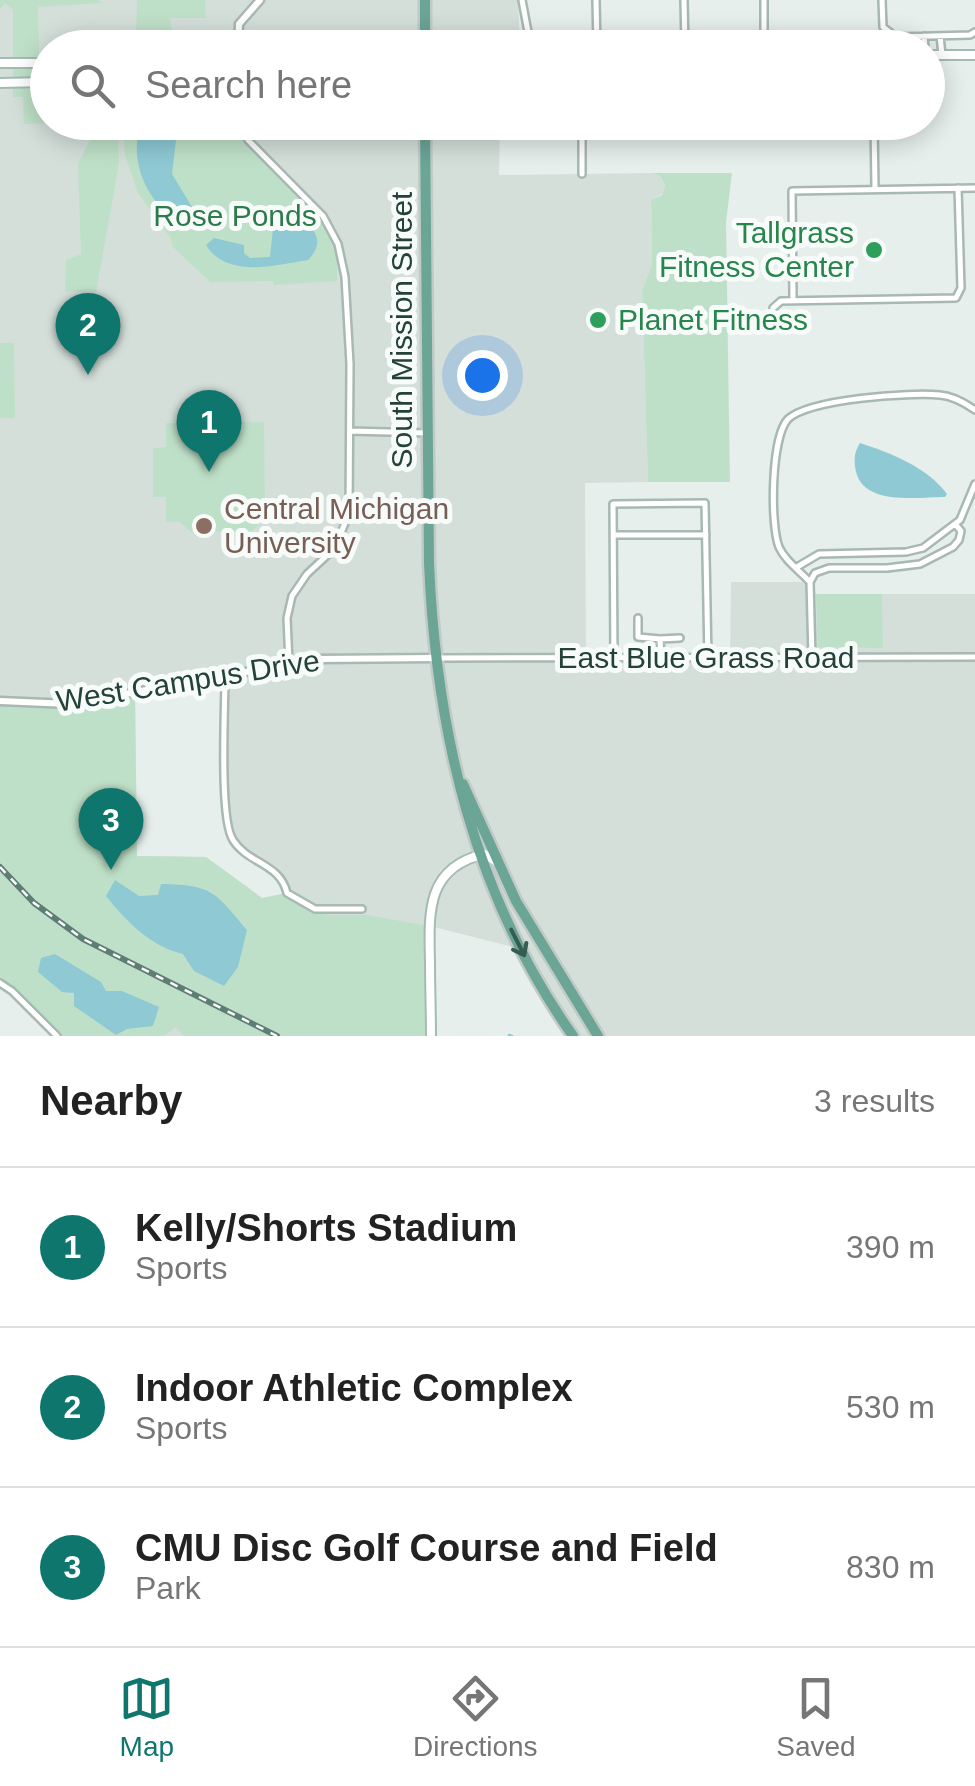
<!DOCTYPE html>
<style>
body{margin:0;font-family:Arial,sans-serif;background:#f2f2f2;color:#222}
.you{position:absolute;left:482px;top:375px;width:35px;height:35px;margin:-25px;border:8px solid #fff;border-radius:50%;background:#1a73e8;box-shadow:0 0 0 15px #1a73e833}
.badge{display:grid;place-items:center;width:65px;height:65px;border-radius:50%;background:#0f766e;color:#fff;font-size:32px;font-weight:700}
.pin{position:absolute;translate:-50% -82px;filter:drop-shadow(0 2px 5px #0008)}
.pin::after{content:'';position:absolute;top:52px;width:35px;height:30px;background:inherit;clip-path:polygon(0 0,100% 0,50% 100%)}
.list{margin:0;padding:0;list-style:none}
h2{display:flex;justify-content:space-between;align-items:center;height:130px;margin:0;padding:0 40px;font-size:42px}
h2 small{font-size:32px;font-weight:400;color:#767676}
.list li{display:grid;grid-template-columns:65px 1fr auto;gap:30px;align-items:center;box-sizing:border-box;height:160px;padding:0 40px;border-top:2px solid #e0e0e0}
.list b{display:block;font-size:38px;white-space:nowrap}
.list p{margin:0;font-size:32px;white-space:nowrap;color:#767676}
.list em{font-size:32px;font-style:normal;color:#767676}
.icon{flex:none;width:55px;height:55px;fill:none;stroke:currentColor;stroke-width:2;stroke-linecap:round;stroke-linejoin:round}
.map{position:relative;flex:none;width:975px;height:1036px;overflow:hidden}
.search{position:absolute;background:#fff;box-shadow:0 5px 25px #0003;left:30px;right:30px;top:30px;height:110px;display:flex;align-items:center;gap:25px;box-sizing:border-box;padding:0 35px;border-radius:55px;color:#767676;font-size:38px}
.sheet{height:610px;background:#fff}
nav{display:flex;justify-content:space-around;align-items:center;box-sizing:border-box;height:140px;border-top:2px solid #e0e0e0;background:#fff;font-size:28px;color:#767676}
nav a{display:grid;justify-items:center;gap:5px}
nav .on{color:#0f766e}
.map>svg:first-child{display:block}
.built{fill:#d4dfda;fill-rule:evenodd}
.green{fill:#bfe0c8}
.water{fill:#8ec9d4}
.lines{fill:none;stroke-linecap:round;stroke-linejoin:round}
.stream{stroke:#8ec9d4;stroke-width:2.5}
.minor-casing{stroke:#a8b8b2;stroke-width:10}
.tertiary-casing{stroke:#a8b8b2;stroke-width:11}
.secondary-casing{stroke:#a4bbb3;stroke-width:12}
.primary-casing{stroke:#c2cac8;stroke-width:15}
.minor{stroke:#fff;stroke-width:5}
.tertiary{stroke:#fff;stroke-width:6}
.secondary{stroke:#fff;stroke-width:8}
.primary{stroke:#6aa596;stroke-width:10}
.rail-casing{stroke:#5f7d75;stroke-width:6}
.rail{stroke:#f7fbf9;stroke-width:2.5;stroke-dasharray:8;stroke-linecap:butt}
.oneway{stroke:#365b51}
.leisure-dot{fill:#2e9e5b;stroke:#f7fbf9;stroke-width:4}
.education-dot{fill:#8d6e63;stroke:#f7fbf9;stroke-width:4}
.labels{text-anchor:middle;stroke-width:10;stroke-linejoin:round;paint-order:stroke}
.park-label{font-size:30px;fill:#2d7a4b;stroke:#f7fbf9}
.leisure-label{font-size:30px;fill:#27864d;stroke:#f7fbf9;text-anchor:end}
.street-label{font-size:30px;fill:#24423a;stroke:#f7fbf9}
.education-label{font-size:30px;fill:#785e54;stroke:#f7fbf9;text-anchor:start}
</style>
<div class="map">
<svg width="975" height="1036" viewBox="0 0 975 1036">
<rect width="100%" height="100%" fill="#e6efeb"/>
<path class="built" d="M 0,0 L 518,0 L 520,47 L 48,48 L 48,122 L 500,123 L 499,175 L 652,173 L 661,177 L 665,186 L 662,194 L 651,200 L 652,264 L 642,290 L 648,482 L 585,483 L 586,659 L 730,659 L 731,582 L 810,582 L 810,594 L 975,594 L 975,1036 L 580,1036 L 521,949 L 430,926 L 431,1036 L 57,1036 L 0,983 ZM 225,677 L 227,828 L 238,847 L 283,878 L 287,893 L 262,898 L 206,857 L 137,856 L 135,693 Z"/>
<path class="green" d="M 0,0 L 98,0 L 102,3 L 38,7 L 40,82 L 47,82 L 48,122 L 55,123 L 24,124 L 23,97 L 13,97 L 13,10 L 5,3 L 0,9 Z
M 137,0 L 205,0 L 206,18 L 170,18 L 172,33 L 136,33 Z
M 92,123 L 118,123 L 119,164 L 96,292 L 65,292 L 66,260 L 81,254 L 78,164 L 93,134 Z
M 123,123 L 239,123 L 241,129 L 323,216 L 343,261 L 337,265 L 337,281 L 274,285 L 273,281 L 210,282 L 173,247 L 170,237 L 138,193 L 125,155 Z
M 652,173 L 732,173 L 726,222 L 730,482 L 648,482 L 642,290 L 652,264 L 651,200 L 662,195 L 665,186 L 661,177 Z
M 0,343 L 14,343 L 15,418 L 0,418 Z
M 264,422 L 265,519 L 252,531 L 191,532 L 180,522 L 166,522 L 166,497 L 153,497 L 153,448 L 166,447 L 166,423 Z
M 816,594 L 882,594 L 883,648 L 818,647 Z
M 135,693 L 137,856 L 206,857 L 262,898 L 287,893 L 327,915 L 367,915 L 429,926 L 427,1036 L 184,1036 L 176,1027 L 164,1036 L 57,1036 L 0,983 L 0,699 L 65,704 Z"/>
<path class="water" d="M 142,123 L 178,123 L 172,174 L 192,207 L 188,217 L 176,219 C 146,202 127,156 142,123 Z
M 293,218 C 314,224 327,241 308,260 C 276,265 227,279 206,245 L 214,238 L 244,245 L 244,253 L 250,258 L 270,257 L 273,229 Z
M 860,443 C 891,453 927,467 947,494 L 945,497 C 916,497 859,507 855,466 C 854,457 855,451 860,443 Z
M 115,880 L 139,896 L 158,895 L 161,884 C 213,885 215,892 247,930 L 238,967 L 224,986 L 194,971 L 183,954 C 150,946 127,922 106,896 Z
M 55,954 L 101,982 L 106,991 L 122,991 L 159,1007 L 153,1026 L 127,1029 L 116,1035 L 74,1006 L 74,993 L 62,992 L 38,972 L 41,958 Z"/>
<g class="lines">
<path class="stream" d="M 509,1035 L 512,1036"/>
<g class="minor-casing">
<path id="minor" d="M 522,0 L 531,48
M 596,0 L 597,48
M 684,0 L 685,48
M 764,0 L 764,48
M 882,0 L 883,27 L 896,37 L 970,35 L 975,32
M 924,36 L 925,48
M 940,36 L 942,55
M 239,122 L 248,140 L 323,216 L 338,244 L 345,277 L 350,364 L 349,513 L 335,548 L 307,574 L 292,596 L 287,618 L 289,663
M 582,122 L 582,174
M 874,122 L 875,189
M 793,300 L 792,191 L 975,188
M 773,308 L 781,301 L 956,298 L 961,288 L 958,188
M 350,431 L 427,433
M 614,535 L 706,535
M 797,567 L 819,554 L 906,552 L 923,548 L 960,520 L 975,484
M 810,582 L 815,573 L 829,568 L 887,568 L 920,564 L 953,547 L 959,540 L 961,531 L 955,524
M 638,618 L 638,637 L 660,639
M 812,657 L 810,582 C 800,571 785,561 779,547 C 770,524 771,437 788,419 C 810,399 909,392 940,395 C 952,396 965,403 975,410
M 438,658 L 975,657
M 661,659 L 660,639 L 680,638
M 614,660 L 613,504 L 705,503 L 708,659
M 225,676 C 225,708 219,819 233,840 C 248,864 280,863 287,893 L 315,909 L 362,909
M 0,983 L 12,991 L 57,1036"/>
</g>
<g class="tertiary-casing">
<path id="tertiary" d="M 238,48 L 239,24 L 260,0
M 0,701 L 70,704 L 317,659 L 436,658"/>
</g>
<g class="secondary-casing">
<path id="secondary" d="M 928,55 L 975,55
M 0,63 L 48,63
M 0,83 L 48,82
M 431,1036 C 431,1012 430,988 430,963 C 429,914 425,868 484,854 L 497,862"/>
</g>
<g class="primary-casing">
<path id="primary" d="M 425,48 L 425,0
M 425,122 L 429,563 C 436,732 474,896 573,1036
M 463,784 L 516,901 L 598,1036"/>
</g>
<use href="#minor" class="minor"/>
<use href="#tertiary" class="tertiary"/>
<use href="#secondary" class="secondary"/>
<use href="#primary" class="primary"/>
<g class="rail-casing">
<path id="rail" d="M 0,867 L 34,903 L 83,939 L 277,1036"/>
</g>
<use href="#rail" class="rail"/>
</g>
<defs><path id="oneway-shaft" d="M-6 0H5M1.5-3L5.5 0L1.5 3" fill="none" stroke-width="1.6" stroke-linecap="round" stroke-linejoin="round" transform="scale(2.5)"/></defs>
<use class="oneway" href="#oneway-shaft" transform="translate(518 943) rotate(63)"/>
<g class="leisure-dot">
<circle cx="874" cy="250" r="10"/>
<circle cx="598" cy="320" r="10"/>
</g>
<circle class="education-dot" cx="204" cy="526" r="10"/>
<g class="labels">
<g class="park-label">
<text x="235" y="226">Rose Ponds</text>
</g>
<g class="leisure-label">
<text x="854" y="243">Tallgrass<tspan x="854" dy="34">Fitness Center</tspan></text>
<text x="618" y="330" text-anchor="start">Planet Fitness</text>
</g>
<g class="street-label">
<text transform="translate(402 330) rotate(-90)" y="10">South Mission Street</text>
<text x="706" y="668">East Blue Grass Road</text>
<text transform="translate(188 681) rotate(-9)" y="10">West Campus Drive</text>
</g>
<g class="education-label">
<text x="224" y="519">Central Michigan<tspan x="224" dy="34">University</tspan></text>
</g>
</g>
</svg>
<div class="you"></div>
<div class="pin badge" style="left:209px;top:472px">1</div>
<div class="pin badge" style="left:88px;top:375px">2</div>
<div class="pin badge" style="left:111px;top:870px">3</div>
<div class="search"><svg class="icon" aria-label="search" viewBox="0 0 24 24"><circle cx="10" cy="10" r="6"/><path d="M15 15l6 6"/></svg>Search here</div>
</div>
<section class="sheet">
<h2>Nearby<small>3 results</small></h2>
<ul class="list">
<li><span class="badge">1</span><div><b>Kelly/Shorts Stadium</b><p>Sports</p></div><em>390 m</em></li>
<li><span class="badge">2</span><div><b>Indoor Athletic Complex</b><p>Sports</p></div><em>530 m</em></li>
<li><span class="badge">3</span><div><b>CMU Disc Golf Course and Field</b><p>Park</p></div><em>830 m</em></li>
</ul>
</section>
<nav>
<a class="on"><svg class="icon" aria-label="map" viewBox="0 0 24 24"><path d="M3 6l6-2 6 2 6-2v14l-6 2-6-2-6 2zM9 4v14M15 6v14"/></svg>Map</a>
<a><svg class="icon" aria-label="directions" viewBox="0 0 24 24"><path d="M12 3l9 9-9 9-9-9zM9 14v-3h6M13 9l2 2-2 2"/></svg>Directions</a>
<a><svg class="icon" aria-label="saved" viewBox="0 0 24 24"><path d="M7 4h10v16l-5-4-5 4z"/></svg>Saved</a>
</nav>
